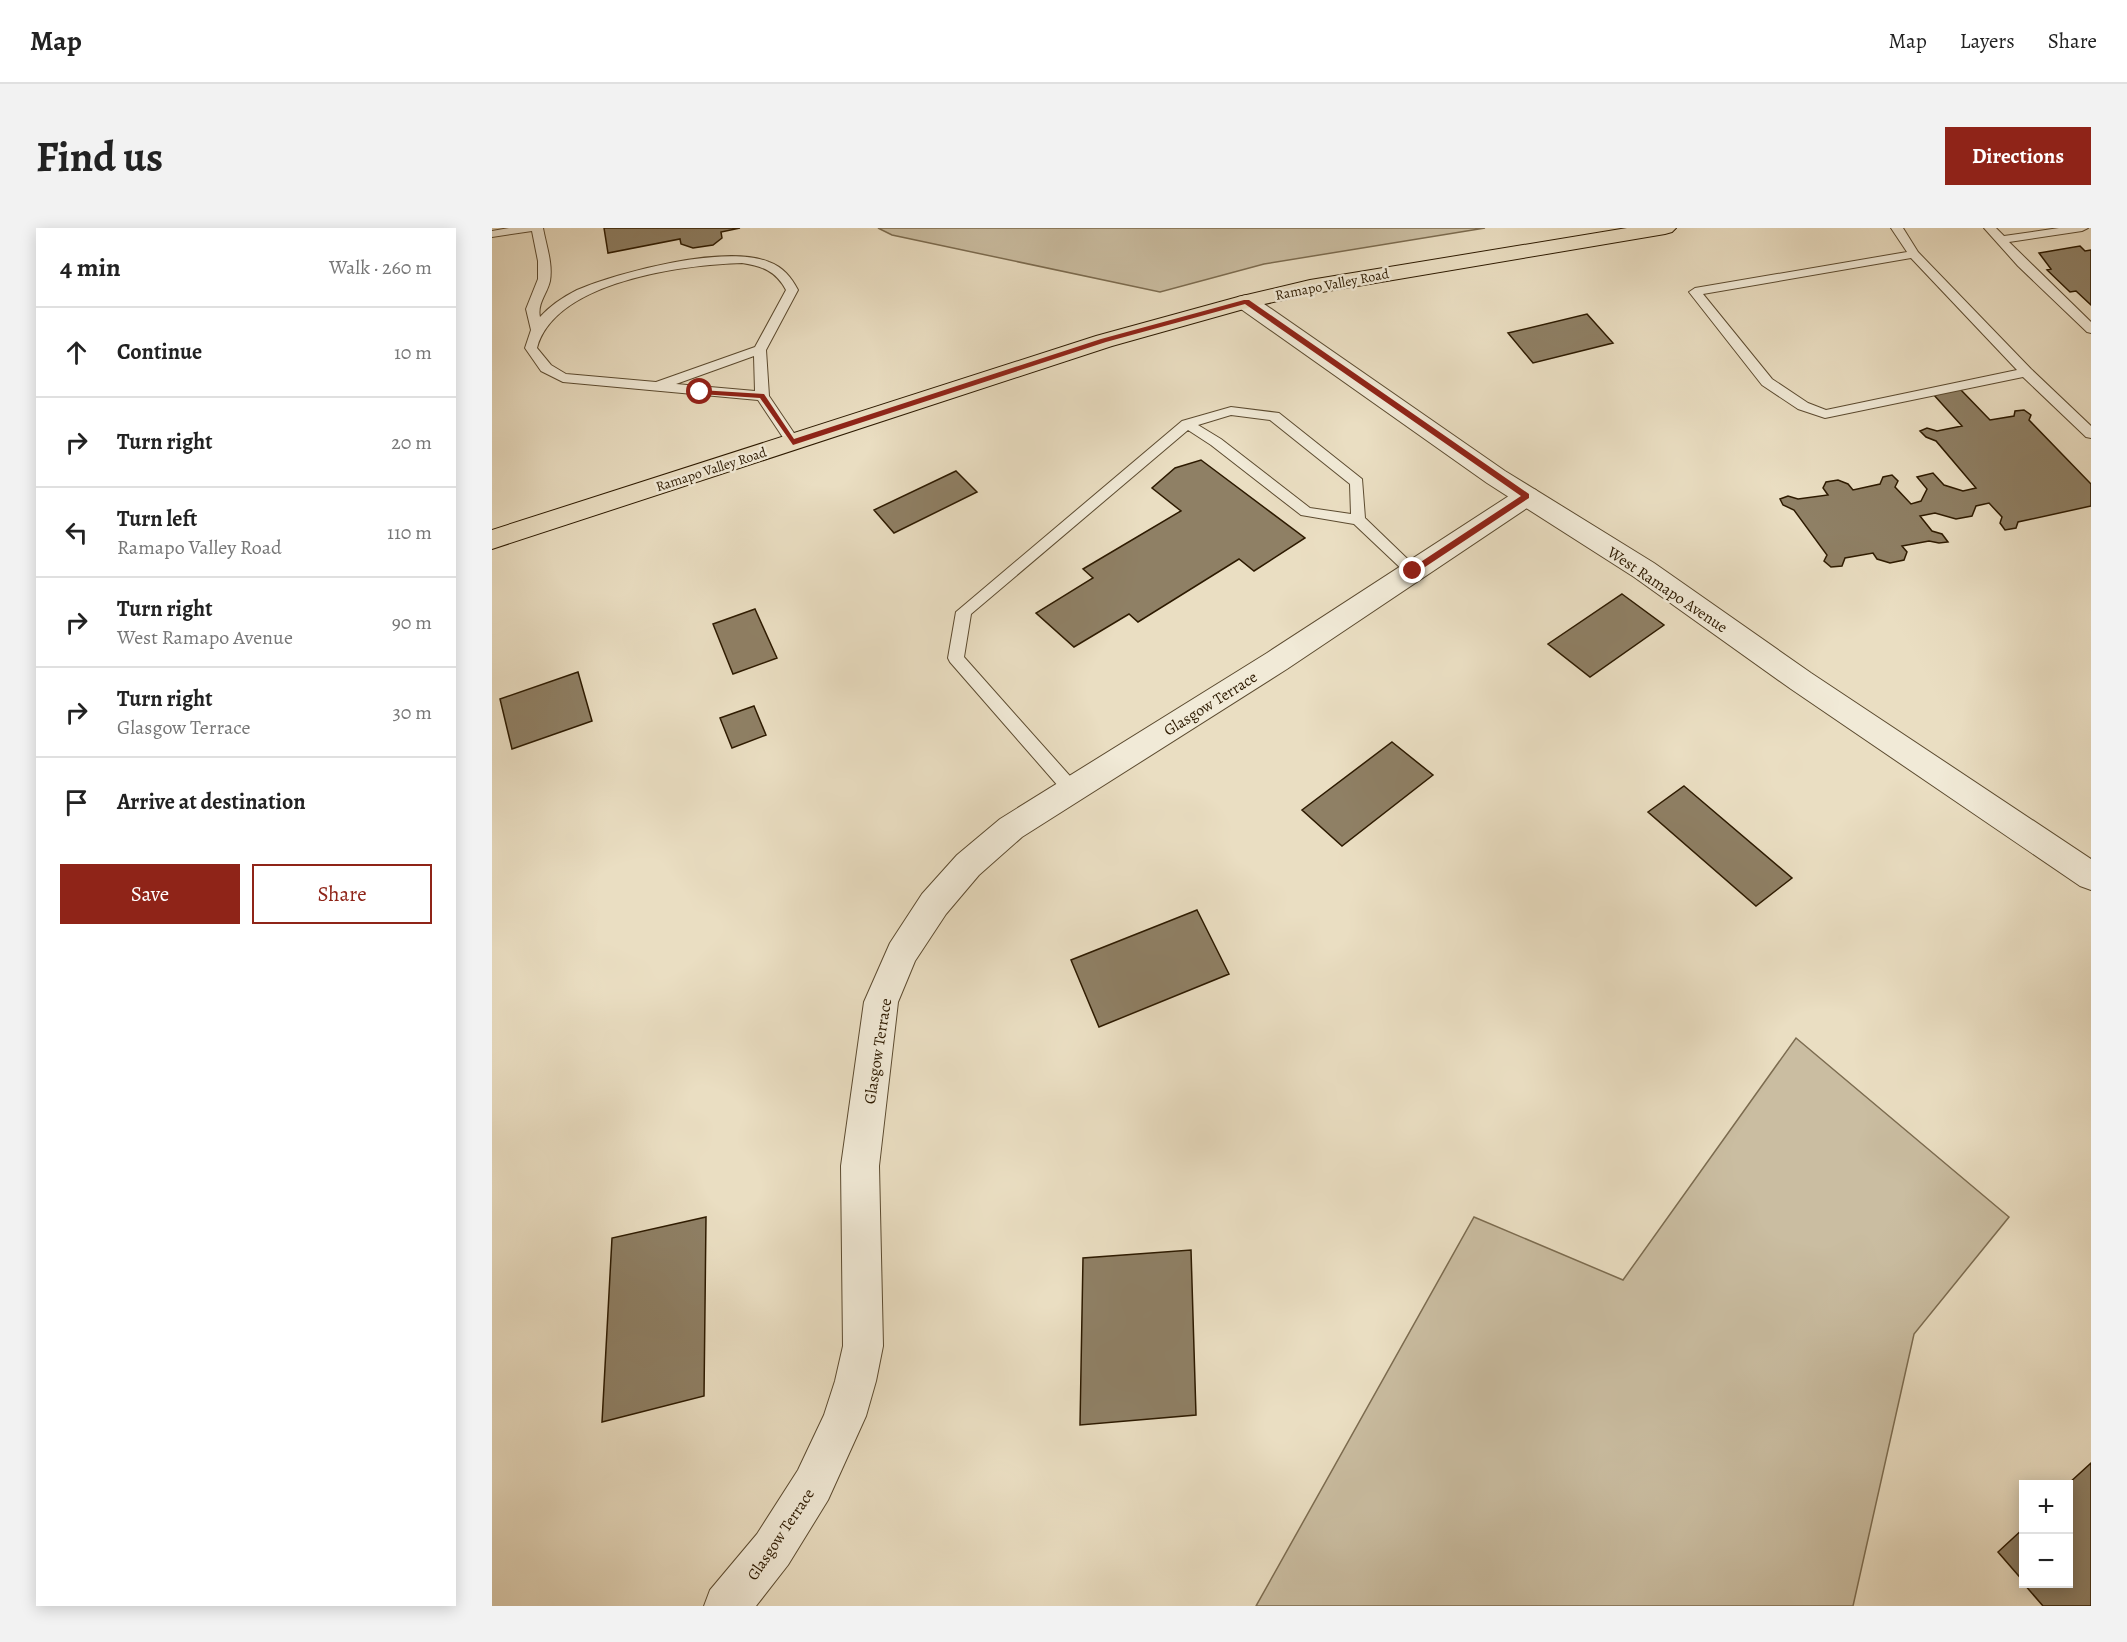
<!DOCTYPE html>
<meta charset="utf-8">
<style>
body{margin:0;font-family:Alegreya,serif;background:#f2f2f2;color:#222}
.controls{position:absolute;right:18px;bottom:18px;display:grid;overflow:hidden;border-radius:0px;box-shadow:0 3px 15px #0003}
.controls button{width:54px;height:54px;display:grid;place-items:center;padding:0;border:0;border-bottom:2px solid #e0e0e0;background:#fff;color:#222;font:30px sans-serif}
.stop{position:absolute;width:18px;height:18px;margin:-14px;border:4px solid #8f2418;border-radius:50%;background:#fff}
.stop.end{background:#8f2418;border-color:#fff;box-shadow:0 2px 6px #0008}
.list{margin:0;padding:0;list-style:none}
h2{display:flex;justify-content:space-between;align-items:center;height:78px;margin:0;padding:0 24px;font-size:26px}
h2 small{font-size:20px;font-weight:400;color:#767676}
.list li{display:grid;grid-template-columns:39px 1fr auto;gap:18px;align-items:center;box-sizing:border-box;height:90px;padding:0 24px;border-top:2px solid #e0e0e0}
.list b{display:block;font-size:22px;white-space:nowrap}
.list p{margin:0;font-size:20px;white-space:nowrap;color:#767676}
.list em{font-size:20px;font-style:normal;color:#767676}
.actions{display:flex;gap:12px;padding:18px 24px}
.actions a{flex:1;padding:14px 0;border:2px solid #8f2418;border-radius:0px;text-align:center;font-size:21px;color:#8f2418}
.actions .main{background:#8f2418;color:#fff}
.icon{flex:none;width:33px;height:33px;fill:none;stroke:currentColor;stroke-width:2;stroke-linecap:round;stroke-linejoin:round}
.map{position:relative;flex:none;width:1599px;height:1378px;overflow:hidden;border-radius:0px}
header{display:flex;align-items:center;gap:36px;box-sizing:border-box;height:84px;padding:0 30px;background:#fff;border-bottom:2px solid #e0e0e0}
header strong{font-size:28px}
nav{display:flex;gap:33px;margin-inline-start:auto;font-size:21px}
.intro{display:flex;align-items:center;justify-content:space-between;box-sizing:border-box;height:144px;padding:0 36px}
h1{margin:0;font-size:42px}
.button{padding:15px 27px;border-radius:0px;background:#8f2418;color:#fff;font-size:21px;font-weight:700}
main{display:flex;gap:36px;padding:0 36px}
aside{flex:1;background:#fff;border-radius:0px;box-shadow:0 3px 15px #0003}
.map>svg:first-child{display:block}
.green{fill:#cabda1;stroke:#7c6c50;stroke-width:1.5}
.building{fill:#8f8065;stroke:#2d1a00;stroke-width:1.5}
.lines{fill:none;stroke-linecap:round;stroke-linejoin:round}
.service-casing{stroke:#5c4b30;stroke-width:2}
.minor-casing{stroke:#5c4b30;stroke-width:2}
.tertiary-casing{stroke:#5c4b30;stroke-width:2}
.primary-casing{stroke:#2d1a00;stroke-width:2}
.service{fill:#f1ead7;fill-rule:evenodd}
.minor{fill:#f1ead7;fill-rule:evenodd}
.tertiary{fill:#f1ead7;fill-rule:evenodd}
.primary{fill:#eadec2;fill-rule:evenodd}
.route{fill:#8f2418}
.labels{text-anchor:middle;stroke-width:5;stroke-linejoin:round;paint-order:stroke}
.far-street-label{font-size:14px;fill:#2d1a00;stroke:#f1ead7}
.street-label{font-size:16px;fill:#2d1a00;stroke:#f1ead7}
</style>
<header>
<strong>Map</strong>
<nav><a>Map</a><a>Layers</a><a>Share</a></nav>
</header>
<div class="intro"><h1>Find us</h1><a class="button">Directions</a></div>
<main>
<aside>
<h2>4 min<small>Walk · 260 m</small></h2>
<ul class="list">
<li><svg class="icon" aria-label="ahead" viewBox="0 0 24 24"><path d="M12 20V5M6 11l6-6 6 6"/></svg><div><b>Continue</b></div><em>10 m</em></li>
<li><svg class="icon" aria-label="right" viewBox="0 0 24 24"><path d="M7 20v-9h11M14 6l5 5-5 5"/></svg><div><b>Turn right</b></div><em>20 m</em></li>
<li><svg class="icon" aria-label="left" viewBox="0 0 24 24"><path d="M17 20v-9H6M10 6l-5 5 5 5"/></svg><div><b>Turn left</b><p>Ramapo Valley Road</p></div><em>110 m</em></li>
<li><svg class="icon" aria-label="right" viewBox="0 0 24 24"><path d="M7 20v-9h11M14 6l5 5-5 5"/></svg><div><b>Turn right</b><p>West Ramapo Avenue</p></div><em>90 m</em></li>
<li><svg class="icon" aria-label="right" viewBox="0 0 24 24"><path d="M7 20v-9h11M14 6l5 5-5 5"/></svg><div><b>Turn right</b><p>Glasgow Terrace</p></div><em>30 m</em></li>
<li><svg class="icon" aria-label="arrive" viewBox="0 0 24 24"><path d="M6 21V4h12l-3 4 3 4H6"/></svg><div><b>Arrive at destination</b></div></li>
</ul>
<div class="actions"><a class="main">Save</a><a>Share</a></div>
</aside>
<div class="map">
<svg width="1599" height="1378" viewBox="0 0 1599 1378">
<rect width="100%" height="100%" fill="#eadec2"/>
<filter id="stains"><feTurbulence type="fractalNoise" baseFrequency=".00333" numOctaves="4"/><feColorMatrix values="0 0 0 0 .2 0 0 0 0 .09 0 0 0 0 .02 0 0 0 .5 -.17"/></filter>
<radialGradient id="worn" r=".72"><stop offset=".6" stop-color="#630" stop-opacity="0"/><stop offset="1" stop-color="#630" stop-opacity=".3"/></radialGradient>
<path class="green" d="M 386,0 L 993,0 L 772,36 L 668,64 L 400,7 Z
M 1304,810 L 1517,989 L 1422,1106 L 1361,1378 L 764,1378 L 982,989 L 1131,1052 Z"/>
<path class="building" d="M 112,0 L 248,0 L 229,4 L 230,10 L 221,17 L 201,20 L 189,16 L 188,11 L 116,25 Z
M 1588,18 L 1593,23 L 1599,22 L 1599,77 L 1584,63 L 1578,64 L 1555,42 L 1559,41 L 1547,25 Z
M 1095,86 L 1121,115 L 1041,135 L 1016,105 Z
M 1468,161 L 1498,192 L 1522,188 L 1523,183 L 1532,182 L 1539,187 L 1537,192 L 1599,256 L 1599,278 L 1526,294 L 1524,300 L 1513,302 L 1508,295 L 1510,289 L 1497,275 L 1484,278 L 1480,288 L 1464,291 L 1443,285 L 1428,288 L 1440,303 L 1450,306 L 1456,314 L 1447,315 L 1437,313 L 1410,318 L 1415,324 L 1412,332 L 1398,335 L 1385,331 L 1381,325 L 1353,330 L 1350,338 L 1339,339 L 1332,333 L 1335,327 L 1302,282 L 1291,277 L 1288,271 L 1296,268 L 1306,271 L 1336,267 L 1331,260 L 1334,254 L 1346,252 L 1356,256 L 1361,262 L 1388,256 L 1391,249 L 1400,247 L 1406,253 L 1403,259 L 1419,276 L 1429,273 L 1435,261 L 1425,249 L 1441,245 L 1452,257 L 1471,263 L 1484,260 L 1444,213 L 1434,209 L 1428,203 L 1435,200 L 1445,203 L 1470,198 L 1441,166 Z
M 709,232 L 813,310 L 762,343 L 747,331 L 646,394 L 637,386 L 582,419 L 544,385 L 601,350 L 591,341 L 689,283 L 660,260 L 683,240 Z
M 464,243 L 485,264 L 402,305 L 382,282 Z
M 1130,366 L 1172,397 L 1098,449 L 1056,416 Z
M 263,381 L 285,430 L 241,446 L 221,396 Z
M 86,444 L 100,493 L 20,521 L 8,471 Z
M 262,478 L 274,507 L 240,520 L 228,490 Z
M 900,514 L 941,547 L 850,618 L 810,582 Z
M 1192,558 L 1300,650 L 1264,678 L 1156,584 Z
M 705,682 L 737,746 L 607,799 L 579,732 Z
M 214,989 L 212,1168 L 110,1194 L 120,1010 Z
M 699,1022 L 704,1187 L 588,1197 L 591,1030 Z
M 1599,1235 L 1599,1378 L 1551,1378 L 1532,1356 L 1576,1356 L 1576,1256 Z
M 1532,1300 L 1532,1354 L 1506,1324 Z"/>
<g class="lines">
<g class="service-casing">
<path id="service" d="M 17,0 L 51,0 C 54,17 61,35 58,53 C 55,66 45,76 48,89 C 58,78 71,69 85,62 C 127,44 234,16 277,34 C 291,39 299,49 306,62 L 274,122 L 277,168 L 308,214 L 306,217 L 296,217 L 266,172 L 71,154 L 49,143 L 33,120 L 39,102 L 34,81 L 46,51 L 46,33 L 40,3 L 0,9 L 0,3 ZM 250,35 C 270,38 284,43 294,62 L 263,119 L 164,154 L 74,146 L 59,137 L 45,120 C 63,53 191,37 250,35 ZM 262,128 L 263,163 L 184,156 Z
M 1399,0 L 1411,0 L 1426,24 L 1539,141 L 1599,198 L 1599,210 L 1594,209 L 1531,149 L 1333,190 L 1306,181 L 1270,157 L 1197,64 L 1203,60 L 1415,24 ZM 1419,30 L 1525,142 L 1334,182 L 1316,175 L 1280,151 L 1211,66 Z
M 1492,0 L 1504,0 L 1512,8 L 1567,0 L 1596,0 L 1590,3 L 1517,14 L 1599,94 L 1599,105 L 1595,104 L 1526,38 Z
M 739,179 L 787,185 L 870,251 L 873,290 L 928,343 L 921,348 L 916,347 L 862,296 L 809,287 L 719,217 L 696,202 L 479,386 L 472,429 L 586,557 L 588,562 L 586,567 L 580,569 L 574,567 L 458,434 L 456,430 L 464,384 L 690,193 ZM 739,187 L 778,192 L 858,256 L 859,286 L 818,280 L 729,211 L 706,197 Z"/>
</g>
<g class="minor-casing">
<path id="minor" d="M 1035,259 L 1044,262 L 1048,268 L 1044,274 L 795,441 L 530,609 L 487,647 L 454,686 L 423,733 L 406,774 L 387,938 L 391,1118 L 384,1153 L 374,1188 L 336,1272 L 296,1337 L 264,1378 L 212,1378 L 218,1362 L 265,1306 L 306,1242 L 332,1187 L 343,1153 L 351,1118 L 349,938 L 372,774 L 398,715 L 430,666 L 465,627 L 508,591 L 775,425 L 1026,262 Z"/>
</g>
<g class="tertiary-casing">
<path id="tertiary" d="M 754,67 L 762,69 L 1013,243 L 1162,335 L 1319,445 L 1599,631 L 1599,662 L 1588,658 L 1299,461 L 1142,349 L 995,255 L 746,79 L 743,74 L 746,69 Z"/>
</g>
<g class="primary-casing">
<path id="primary" d="M 1135,0 L 1184,0 L 1180,4 L 1173,6 L 818,66 L 759,79 L 620,118 L 0,321 L 0,302 L 604,108 L 746,69 L 818,52 Z"/>
</g>
<use href="#service" class="service"/>
<use href="#minor" class="minor"/>
<use href="#tertiary" class="tertiary"/>
<use href="#primary" class="primary"/>
</g>
<path class="route" d="M 752,72 L 757,72 L 1037,266 L 1037,270 L 924,345 L 918,345 L 918,341 L 1029,268 L 753,76 L 614,114 L 301,217 L 268,170 L 208,166 L 205,164 L 208,162 L 272,166 L 302,211 L 609,111 Z"/>
<g class="labels">
<g class="far-street-label">
<text transform="translate(840 56) rotate(-11)" y="5">Ramapo Valley Road</text>
<text transform="translate(219 241) rotate(-18)" y="5">Ramapo Valley Road</text>
</g>
<g class="street-label">
<text transform="translate(1176 361) rotate(34)" y="6">West Ramapo Avenue</text>
<text transform="translate(718 475) rotate(-32)" y="6">Glasgow Terrace</text>
<text transform="translate(385 823) rotate(-81)" y="6">Glasgow Terrace</text>
<text transform="translate(288 1306) rotate(-56)" y="6">Glasgow Terrace</text>
</g>
</g>
<rect width="100%" height="100%" filter="url(#stains)"/>
<rect width="100%" height="100%" fill="url(#worn)"/>
</svg>
<div class="controls">
<button>+</button>
<button>−</button>
</div>
<div class="stop" style="left:208px;top:164px"></div>
<div class="stop end" style="left:921px;top:343px"></div>
</div>
</main>
